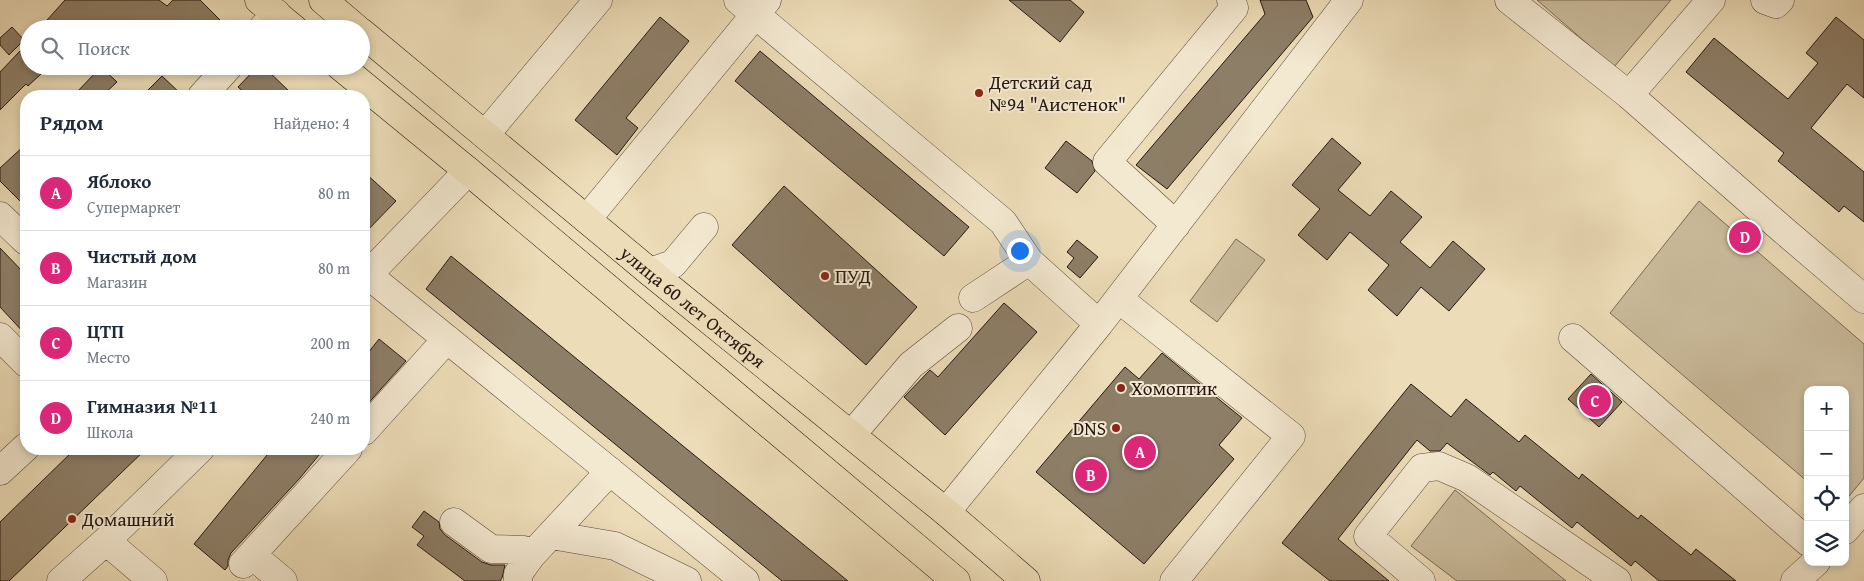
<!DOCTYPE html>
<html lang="ru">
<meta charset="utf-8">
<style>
body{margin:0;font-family:"Gentium Book Plus",serif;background:#f6f6f7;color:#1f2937}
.controls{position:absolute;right:15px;bottom:15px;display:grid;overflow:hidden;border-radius:10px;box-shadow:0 2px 8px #0003}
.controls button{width:45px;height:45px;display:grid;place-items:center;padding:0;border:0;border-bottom:1px solid #e0e1e3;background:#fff;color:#1f2937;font:25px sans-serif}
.you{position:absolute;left:1019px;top:250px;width:18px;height:18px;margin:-12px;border:4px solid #fff;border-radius:50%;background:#1a73e8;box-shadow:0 0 0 8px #1a73e833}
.badge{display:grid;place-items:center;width:32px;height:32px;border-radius:50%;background:#db2777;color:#fff;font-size:16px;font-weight:700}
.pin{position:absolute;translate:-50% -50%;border:2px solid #fff;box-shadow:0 1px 5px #0006}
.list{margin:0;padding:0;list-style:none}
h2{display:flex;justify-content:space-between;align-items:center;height:65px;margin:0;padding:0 20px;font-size:21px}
h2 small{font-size:16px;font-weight:400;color:#747a83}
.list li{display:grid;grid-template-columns:32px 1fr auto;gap:15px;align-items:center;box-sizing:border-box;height:75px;padding:0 20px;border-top:1px solid #e0e1e3}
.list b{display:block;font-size:19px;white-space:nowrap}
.list p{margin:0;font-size:16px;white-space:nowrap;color:#747a83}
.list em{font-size:16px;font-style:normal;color:#747a83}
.icon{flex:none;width:28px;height:28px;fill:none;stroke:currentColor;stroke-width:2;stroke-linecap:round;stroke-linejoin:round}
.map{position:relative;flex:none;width:1864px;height:581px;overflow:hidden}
.search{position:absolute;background:#fff;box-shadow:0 2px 8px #0003;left:20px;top:20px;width:350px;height:55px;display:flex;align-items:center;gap:12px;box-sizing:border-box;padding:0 18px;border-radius:28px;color:#747a83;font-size:19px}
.panel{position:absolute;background:#fff;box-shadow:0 2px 8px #0003;left:20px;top:90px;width:350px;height:365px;border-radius:20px}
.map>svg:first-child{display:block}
.green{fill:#cabb9b;stroke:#786a56}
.building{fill:#8d7e67;stroke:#261811}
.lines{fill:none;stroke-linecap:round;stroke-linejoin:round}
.minor-casing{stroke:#58493a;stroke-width:29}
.major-casing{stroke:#261811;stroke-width:29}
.minor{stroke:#f3e8d0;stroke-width:28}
.major{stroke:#ecdcb7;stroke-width:28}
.poi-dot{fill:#8f2418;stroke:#f3e8d0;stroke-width:2}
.labels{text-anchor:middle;stroke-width:4;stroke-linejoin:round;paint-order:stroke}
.poi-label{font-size:19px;fill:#261811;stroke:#f3e8d0;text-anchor:start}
.street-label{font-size:19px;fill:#261811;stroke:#f3e8d0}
</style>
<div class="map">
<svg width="1864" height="581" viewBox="0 0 1864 581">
<rect width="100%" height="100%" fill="#ecdcb7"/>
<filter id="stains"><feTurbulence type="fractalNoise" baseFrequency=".004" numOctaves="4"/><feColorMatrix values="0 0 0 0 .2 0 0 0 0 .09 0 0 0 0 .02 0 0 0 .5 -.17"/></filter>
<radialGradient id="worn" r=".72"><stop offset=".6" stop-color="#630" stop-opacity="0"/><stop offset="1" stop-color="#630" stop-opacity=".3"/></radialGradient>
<path class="green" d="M 1537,0 L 1671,0 L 1614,67 Z
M 1699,201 L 1864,344 L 1864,478 L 1845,501 L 1845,390 L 1808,390 L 1808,482 L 1610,313 Z
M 1236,239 L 1265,260 L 1217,322 L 1190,301 Z
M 1455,490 L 1566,581 L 1457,581 L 1411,546 Z"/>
<path class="building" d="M 65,0 L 159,0 L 167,6 L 173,0 L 200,0 L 229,29 L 39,29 Z
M 1009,0 L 1070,0 L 1084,12 L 1060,42 Z
M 1260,0 L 1306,0 L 1313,17 L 1167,189 L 1136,165 L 1265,14 Z
M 660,17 L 689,41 L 626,118 L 638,128 L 617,155 L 575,120 Z
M 1836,17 L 1864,40 L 1864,98 L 1847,84 L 1811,128 L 1864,172 L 1864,222 L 1844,206 L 1839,212 L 1778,161 L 1784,153 L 1686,72 L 1714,38 L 1788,99 L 1818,63 L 1806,53 Z
M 12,27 L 24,40 L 9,55 L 0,45 L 0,38 Z
M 20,51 L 29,60 L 29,66 L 34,66 L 41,74 L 28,86 L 26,84 L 0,110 L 0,72 Z
M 760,51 L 969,227 L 944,256 L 735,81 Z
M 258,66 L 263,66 L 294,96 L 248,96 L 238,87 Z
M 101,67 L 117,82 L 102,96 L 73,96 Z
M 162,76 L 183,96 L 142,96 Z
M 1332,138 L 1361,163 L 1338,190 L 1370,216 L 1391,191 L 1422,217 L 1400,242 L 1430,268 L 1453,241 L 1485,269 L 1449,311 L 1421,287 L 1397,316 L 1368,290 L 1389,265 L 1350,232 L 1327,260 L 1298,235 L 1320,209 L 1292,185 Z
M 1066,141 L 1092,161 L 1095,171 L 1077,193 L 1045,168 Z
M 26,144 L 26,207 L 0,181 L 0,168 Z
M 364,172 L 396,201 L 364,234 Z
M 784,186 L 917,307 L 866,365 L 732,245 Z
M 1077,240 L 1098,257 L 1080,278 L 1067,267 L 1074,258 L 1067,252 Z
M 0,248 L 26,275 L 26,335 L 0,307 Z
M 451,256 L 666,432 L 848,581 L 782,581 L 426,289 Z
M 1004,303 L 1037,332 L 945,435 L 904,397 L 930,370 L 938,377 Z
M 379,339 L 406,361 L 364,408 L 364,358 Z
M 1162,353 L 1242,418 L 1219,445 L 1234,459 L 1144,564 L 1036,472 L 1125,367 L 1139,379 Z
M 1591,374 L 1622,402 L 1599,427 L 1568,399 Z
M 1411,384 L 1451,417 L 1466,399 L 1519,442 L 1525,435 L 1579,479 L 1582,474 L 1638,519 L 1641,515 L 1691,555 L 1696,549 L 1736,581 L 1659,581 L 1635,561 L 1631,566 L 1577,522 L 1572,528 L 1520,486 L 1516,491 L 1493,472 L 1490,475 L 1447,443 L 1440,451 L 1430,451 L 1417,440 L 1338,539 L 1389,581 L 1330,581 L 1282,543 Z
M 75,449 L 146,449 L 9,581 L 0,581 L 0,522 Z
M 272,449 L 324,449 L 300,478 L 231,553 L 228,560 L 228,566 L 225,570 L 194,544 Z
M 424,511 L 439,522 L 440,529 L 445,535 L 482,562 L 491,565 L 505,565 L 502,578 L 500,581 L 465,581 L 417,545 L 424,536 L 412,527 Z"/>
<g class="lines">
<g class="minor-casing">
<path id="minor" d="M 738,0 L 1003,222 L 1029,261
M 1509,0 L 1629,95 L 1782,229 L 1864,299
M 1765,0 L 1776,4 L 1780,0
M 262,29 L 276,13
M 1629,95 L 1711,0
M 202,96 L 229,66
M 485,135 L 598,0
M 0,216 L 26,241
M 587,219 L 767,0
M 1176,225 L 1107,162 L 1234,8 L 1231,0
M 650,272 L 673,264 L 704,227
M 368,275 L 745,581
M 364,279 L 468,171
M 973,298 L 1029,261 L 1099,324
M 1119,299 L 1291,436 L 1174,581
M 0,337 L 26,363
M 1573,338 L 1808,542
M 364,431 L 447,339
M 852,434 L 911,365 L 958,328
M 0,471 L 26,447
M 946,512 L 1099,324 L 1349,0
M 454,522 L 491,549 L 524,550 L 531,556 L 610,471
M 1845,530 L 1864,508
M 551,535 L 615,546 L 687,581
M 106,541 L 153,581
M 252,555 L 283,581
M 243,564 L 348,449
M 61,581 L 106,541 L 200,449
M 518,581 L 518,574 L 531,556
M 1421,581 L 1368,536 L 1422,468 L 1439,466 L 1467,478 L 1617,581
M 1795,581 L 1816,562"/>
</g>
<g class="major-casing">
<g id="major">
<path d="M 259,0 L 294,29"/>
<path d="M 323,0 L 357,29"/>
<path id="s1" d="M 361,32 L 650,272 L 946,512 L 1026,581"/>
<path d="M 340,66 L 468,171 L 956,581"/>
</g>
</g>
<use href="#minor" class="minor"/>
<use href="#major" class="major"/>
</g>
<g class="poi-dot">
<circle cx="979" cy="93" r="5"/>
<circle cx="825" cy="276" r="5"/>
<circle cx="1121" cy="388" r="5"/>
<circle cx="1116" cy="428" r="5"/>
<circle cx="72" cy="519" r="5"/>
</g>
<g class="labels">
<g class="poi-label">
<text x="989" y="89">Детский сад<tspan x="989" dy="22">№94 "Аистенок"</tspan></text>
<text x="835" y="283">ПУД</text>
<text x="1131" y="395">Хомоптик</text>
<text x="1106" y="435" text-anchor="end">DNS</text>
<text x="82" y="526">Домашний</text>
</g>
<g class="street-label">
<text dy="7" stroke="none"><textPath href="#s1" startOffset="431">улица 60 лет Октября</textPath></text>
</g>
</g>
<rect width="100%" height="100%" filter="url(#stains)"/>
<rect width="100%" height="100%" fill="url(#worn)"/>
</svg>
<div class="controls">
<button>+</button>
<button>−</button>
<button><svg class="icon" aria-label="locate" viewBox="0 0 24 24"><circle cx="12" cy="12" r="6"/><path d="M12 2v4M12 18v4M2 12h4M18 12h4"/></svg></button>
<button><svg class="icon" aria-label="layers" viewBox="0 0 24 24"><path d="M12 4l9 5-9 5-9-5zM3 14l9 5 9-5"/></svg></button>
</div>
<div class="you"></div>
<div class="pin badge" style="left:1140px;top:452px">A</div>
<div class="pin badge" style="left:1091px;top:475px">B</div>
<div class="pin badge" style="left:1595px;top:401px">C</div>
<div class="pin badge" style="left:1745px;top:237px">D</div>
<div class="search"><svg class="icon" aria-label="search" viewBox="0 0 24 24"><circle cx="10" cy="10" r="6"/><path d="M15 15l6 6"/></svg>Поиск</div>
<section class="panel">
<h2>Рядом<small>Найдено: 4</small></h2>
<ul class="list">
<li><span class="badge">A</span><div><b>Яблоко</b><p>Супермаркет</p></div><em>80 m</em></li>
<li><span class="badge">B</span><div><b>Чистый дом</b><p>Магазин</p></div><em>80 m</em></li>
<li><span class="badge">C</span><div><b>ЦТП</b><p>Место</p></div><em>200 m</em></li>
<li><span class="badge">D</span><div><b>Гимназия №11</b><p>Школа</p></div><em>240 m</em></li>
</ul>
</section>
</div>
